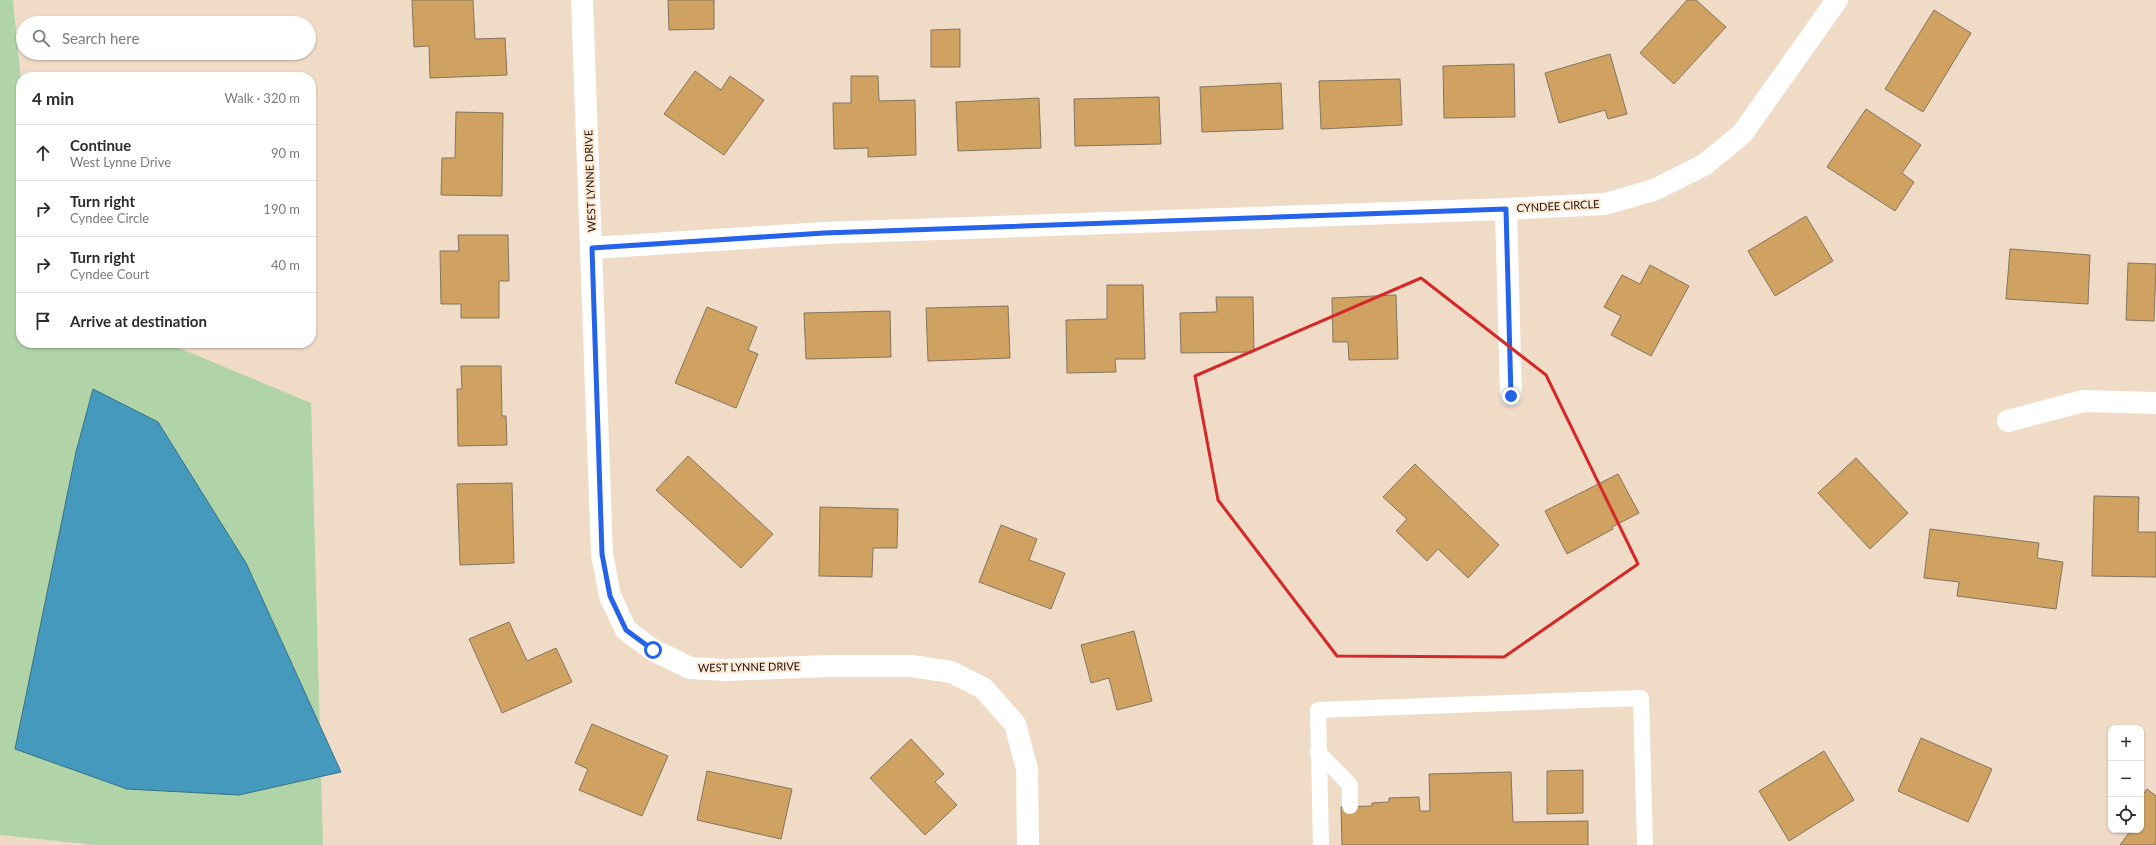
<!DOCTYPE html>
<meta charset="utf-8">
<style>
body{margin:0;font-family:Lato,sans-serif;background:#f2f2f3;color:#2b2b33}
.controls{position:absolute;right:12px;bottom:12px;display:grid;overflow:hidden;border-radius:8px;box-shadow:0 1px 3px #0004}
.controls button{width:36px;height:36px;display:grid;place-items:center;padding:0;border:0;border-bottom:1px solid #e1e1e2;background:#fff;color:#2b2b33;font:20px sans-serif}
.stop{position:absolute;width:12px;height:12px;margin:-9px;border:3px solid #2563eb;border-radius:50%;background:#fff}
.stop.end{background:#2563eb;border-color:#fff;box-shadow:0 1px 4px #0008}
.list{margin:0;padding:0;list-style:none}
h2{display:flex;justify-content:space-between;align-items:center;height:52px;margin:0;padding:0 16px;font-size:17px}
h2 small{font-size:13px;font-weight:400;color:#7c7c81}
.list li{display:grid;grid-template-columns:26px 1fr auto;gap:12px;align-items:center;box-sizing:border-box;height:56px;padding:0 16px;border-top:1px solid #e1e1e2}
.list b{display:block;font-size:15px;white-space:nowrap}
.list p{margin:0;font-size:13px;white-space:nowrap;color:#7c7c81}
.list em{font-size:13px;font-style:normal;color:#7c7c81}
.icon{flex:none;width:22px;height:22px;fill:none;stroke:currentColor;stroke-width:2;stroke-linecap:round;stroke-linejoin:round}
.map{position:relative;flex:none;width:2156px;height:845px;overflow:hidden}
.search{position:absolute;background:#fff;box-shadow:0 1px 3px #0004;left:16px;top:16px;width:300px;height:44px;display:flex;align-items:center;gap:10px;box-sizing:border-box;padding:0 14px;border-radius:22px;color:#7c7c81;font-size:15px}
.panel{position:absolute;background:#fff;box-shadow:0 1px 3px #0004;left:16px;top:72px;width:300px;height:276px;border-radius:16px}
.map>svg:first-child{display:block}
.green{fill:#b1d3a8}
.water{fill:#4499bd;stroke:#387188}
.building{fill:#cfa262;stroke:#83745f}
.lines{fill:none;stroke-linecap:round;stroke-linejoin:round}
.lane{stroke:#fff;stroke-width:16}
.street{stroke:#fff;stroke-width:22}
.route{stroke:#2563eb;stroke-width:5}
.marked{fill:none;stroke:#d62828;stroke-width:3;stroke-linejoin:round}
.labels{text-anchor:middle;stroke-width:4;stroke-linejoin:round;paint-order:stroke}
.street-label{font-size:11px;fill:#1c150e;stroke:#fee8d4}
</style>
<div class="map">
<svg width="2156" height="845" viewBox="0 0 2156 845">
<rect width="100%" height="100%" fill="#f0dbc7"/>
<path class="green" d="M 0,0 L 13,0 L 21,81 L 21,343 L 167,343 L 311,403 L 323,845 L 95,845 L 0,835 Z"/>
<path class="water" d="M 93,389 L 158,422 L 246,563 L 341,772 L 239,795 L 127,789 L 15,749 L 76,452 Z"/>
<path class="building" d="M 412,0 L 473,0 L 475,39 L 505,38 L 507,75 L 430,78 L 429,46 L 414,47 Z
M 668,0 L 714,0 L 714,29 L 669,30 Z
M 1687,0 L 1696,0 L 1726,27 L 1674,84 L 1640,53 Z
M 1934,10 L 1971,33 L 1923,112 L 1885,89 Z
M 960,29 L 960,67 L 931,67 L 931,30 Z
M 1610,54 L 1627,114 L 1608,119 L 1605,110 L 1559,123 L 1545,73 Z
M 1514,64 L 1515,117 L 1444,118 L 1443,66 Z
M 695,71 L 721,90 L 730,76 L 764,100 L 724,155 L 664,114 Z
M 851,76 L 878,76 L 879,101 L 915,100 L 916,155 L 868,157 L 868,148 L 834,149 L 833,103 L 851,103 Z
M 1400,79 L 1402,125 L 1321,129 L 1319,81 Z
M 1281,83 L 1283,129 L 1202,132 L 1200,87 Z
M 1159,97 L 1161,144 L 1075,146 L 1074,99 Z
M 1039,98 L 1041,148 L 958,151 L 956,102 Z
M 1866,109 L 1921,145 L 1902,173 L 1914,182 L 1895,211 L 1827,167 Z
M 456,112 L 503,113 L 502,196 L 441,195 L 442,158 L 455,158 Z
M 1806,216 L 1833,261 L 1775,296 L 1748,251 Z
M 458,235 L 508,235 L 509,281 L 499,281 L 499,318 L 461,318 L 461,304 L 441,304 L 440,251 L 459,251 Z
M 2010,249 L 2090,255 L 2088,304 L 2006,299 Z
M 2128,263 L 2156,264 L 2154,321 L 2126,320 Z
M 1650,265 L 1689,286 L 1651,356 L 1611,335 L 1621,316 L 1604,307 L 1622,275 L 1640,284 Z
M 1107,285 L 1143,285 L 1145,359 L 1115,359 L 1116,372 L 1067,373 L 1066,320 L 1107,319 Z
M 1396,295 L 1398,359 L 1349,360 L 1348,342 L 1333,342 L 1332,298 Z
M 1216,297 L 1253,297 L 1254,352 L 1181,353 L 1180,313 L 1217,312 Z
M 1008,306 L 1010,358 L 928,361 L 926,308 Z
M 707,307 L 757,327 L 748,350 L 758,354 L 736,408 L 675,383 Z
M 890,311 L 891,357 L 806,359 L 804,313 Z
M 461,366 L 501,366 L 502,416 L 506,416 L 507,445 L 458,446 L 457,389 L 462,389 Z
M 688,456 L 773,534 L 741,568 L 656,490 Z
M 1856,458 L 1908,513 L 1870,549 L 1818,493 Z
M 1415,464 L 1499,545 L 1468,578 L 1438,549 L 1427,561 L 1396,531 L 1407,519 L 1383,497 Z
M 1618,474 L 1639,513 L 1612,527 L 1613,529 L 1567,554 L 1545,511 Z
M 512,483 L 514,563 L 460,565 L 457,484 Z
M 2094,496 L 2139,497 L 2138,532 L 2156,532 L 2156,577 L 2092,576 Z
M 820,507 L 898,509 L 897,548 L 873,548 L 872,577 L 819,576 Z
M 1001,525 L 1037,539 L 1029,560 L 1065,573 L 1051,609 L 979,582 Z
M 1930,529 L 2039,543 L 2037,558 L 2063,562 L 2056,609 L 1957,596 L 1959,582 L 1924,578 Z
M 509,622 L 527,661 L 556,648 L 572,682 L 502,713 L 469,639 Z
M 1134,631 L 1152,701 L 1117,710 L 1109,678 L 1091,683 L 1081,645 Z
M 592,724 L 668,756 L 642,816 L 579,790 L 588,769 L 575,763 Z
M 1921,738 L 1992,769 L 1968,822 L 1898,791 Z
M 911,739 L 944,774 L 935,782 L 957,805 L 925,835 L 870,778 Z
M 1824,751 L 1854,800 L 1789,841 L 1759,791 Z
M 1583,770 L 1583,813 L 1547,814 L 1547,771 Z
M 707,771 L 792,789 L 781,839 L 697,820 Z
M 1511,772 L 1513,822 L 1588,821 L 1588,845 L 1342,845 L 1341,807 L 1372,806 L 1372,803 L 1389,802 L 1389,798 L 1419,797 L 1420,811 L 1430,811 L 1429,774 Z
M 2147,789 L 2156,796 L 2156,845 L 2120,845 L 2131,830 L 2141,830 L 2141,797 Z"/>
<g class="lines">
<path class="lane" d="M 1318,752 L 1350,785 L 1350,806
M 1321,845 L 1318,710 L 1641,698 L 1645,845"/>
<path class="street" d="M 582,0 L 602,554 L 610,596 L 626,630 L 653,650 L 690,668 L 726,670 L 830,666 L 911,666 L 951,672 L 983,688 L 1015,724 L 1027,769 L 1028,845
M 1506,209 L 1511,396
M 592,248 L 824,233 L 1506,209 L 1605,204 L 1654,190 L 1704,165 L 1742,134 L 1837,0
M 2008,421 L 2083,401 L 2156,403"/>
</g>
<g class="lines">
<path class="route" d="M 653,650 L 626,630 L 610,596 L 602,554 L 592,248 L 824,233 L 1506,209 L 1511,396"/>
</g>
<path class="marked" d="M 1421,278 L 1546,375 L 1638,564 L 1504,657 L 1337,656 L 1218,500 L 1195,376 Z"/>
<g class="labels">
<g class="street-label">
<text transform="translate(590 181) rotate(-92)" y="4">WEST LYNNE DRIVE</text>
<text transform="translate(1558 206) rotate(-3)" y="4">CYNDEE CIRCLE</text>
<text transform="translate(749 667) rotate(-1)" y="4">WEST LYNNE DRIVE</text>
</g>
</g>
</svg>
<div class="controls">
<button>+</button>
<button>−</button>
<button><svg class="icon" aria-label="locate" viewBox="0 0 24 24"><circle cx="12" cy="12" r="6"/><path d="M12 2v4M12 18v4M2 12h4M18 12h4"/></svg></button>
</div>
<div class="stop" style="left:653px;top:650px"></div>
<div class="stop end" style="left:1511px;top:396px"></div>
<div class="search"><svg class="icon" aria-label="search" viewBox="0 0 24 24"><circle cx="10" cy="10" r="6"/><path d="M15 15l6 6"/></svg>Search here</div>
<section class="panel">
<h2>4 min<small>Walk · 320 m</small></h2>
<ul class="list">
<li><svg class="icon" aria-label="ahead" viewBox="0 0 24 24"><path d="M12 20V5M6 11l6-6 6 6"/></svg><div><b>Continue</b><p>West Lynne Drive</p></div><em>90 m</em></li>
<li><svg class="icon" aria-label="right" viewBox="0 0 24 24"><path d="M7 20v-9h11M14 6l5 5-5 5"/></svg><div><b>Turn right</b><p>Cyndee Circle</p></div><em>190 m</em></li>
<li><svg class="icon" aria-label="right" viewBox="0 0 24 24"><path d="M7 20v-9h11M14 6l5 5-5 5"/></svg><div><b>Turn right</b><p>Cyndee Court</p></div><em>40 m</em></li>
<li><svg class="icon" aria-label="arrive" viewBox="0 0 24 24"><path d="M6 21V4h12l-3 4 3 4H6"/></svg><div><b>Arrive at destination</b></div></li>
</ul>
</section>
</div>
